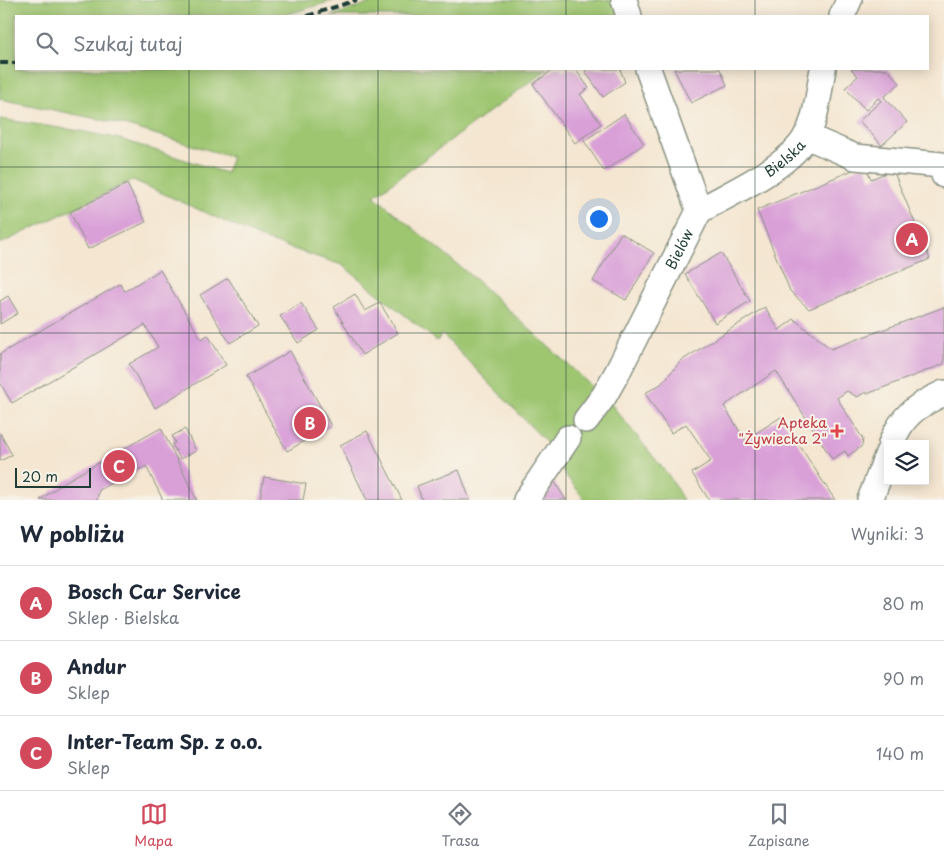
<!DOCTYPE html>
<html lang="pl">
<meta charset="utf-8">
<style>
body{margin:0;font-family:"Playpen Sans",sans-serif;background:#f6f6f7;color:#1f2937}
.controls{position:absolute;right:15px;bottom:15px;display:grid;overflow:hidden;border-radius:0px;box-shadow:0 2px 12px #0003}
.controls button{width:45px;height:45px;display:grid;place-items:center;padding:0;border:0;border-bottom:1px solid #e0e1e3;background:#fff;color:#1f2937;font:25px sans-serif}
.scale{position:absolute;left:15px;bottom:12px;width:76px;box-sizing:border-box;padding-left:5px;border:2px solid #1f3d34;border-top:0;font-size:14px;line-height:18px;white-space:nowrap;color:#1f3d34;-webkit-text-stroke:4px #f7f3e8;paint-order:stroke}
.you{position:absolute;left:598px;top:218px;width:18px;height:18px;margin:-12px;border:4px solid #fff;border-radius:50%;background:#1a73e8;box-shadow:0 0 0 8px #1a73e833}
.badge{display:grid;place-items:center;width:32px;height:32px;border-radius:50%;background:#d1495b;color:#fff;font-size:16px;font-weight:700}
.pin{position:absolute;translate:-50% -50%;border:2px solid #fff;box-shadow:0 1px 5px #0006}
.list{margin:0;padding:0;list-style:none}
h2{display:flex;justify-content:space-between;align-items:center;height:65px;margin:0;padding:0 20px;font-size:21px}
h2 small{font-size:16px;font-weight:400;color:#747a83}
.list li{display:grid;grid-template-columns:32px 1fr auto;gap:15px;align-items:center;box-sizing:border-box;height:75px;padding:0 20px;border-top:1px solid #e0e1e3}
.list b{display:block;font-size:19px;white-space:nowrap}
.list p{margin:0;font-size:16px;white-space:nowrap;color:#747a83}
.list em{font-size:16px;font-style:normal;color:#747a83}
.icon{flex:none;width:28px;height:28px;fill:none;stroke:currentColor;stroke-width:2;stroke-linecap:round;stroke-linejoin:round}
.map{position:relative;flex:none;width:944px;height:500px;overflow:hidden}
.search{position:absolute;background:#fff;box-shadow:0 2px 12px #0003;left:15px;right:15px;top:15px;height:55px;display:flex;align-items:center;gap:12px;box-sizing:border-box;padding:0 18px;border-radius:0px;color:#747a83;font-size:19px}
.sheet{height:290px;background:#fff}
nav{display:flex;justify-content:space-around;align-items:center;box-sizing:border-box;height:70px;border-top:1px solid #e0e1e3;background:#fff;font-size:14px;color:#747a83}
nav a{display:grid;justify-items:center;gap:2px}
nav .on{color:#d1495b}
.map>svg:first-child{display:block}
.green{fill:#9ec671;stroke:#5e8252}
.building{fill:#d9a0d8}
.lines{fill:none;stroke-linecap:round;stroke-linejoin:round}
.minor-casing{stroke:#8a9282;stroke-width:28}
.minor{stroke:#fff;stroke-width:25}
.rail{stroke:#1f3d34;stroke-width:4;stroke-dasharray:8 4;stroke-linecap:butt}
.grid{fill:none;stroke:#1f3d34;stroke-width:1;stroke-opacity:0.55}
.health-dot{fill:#e0444e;stroke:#f7f3e8;stroke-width:2}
.labels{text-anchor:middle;stroke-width:4;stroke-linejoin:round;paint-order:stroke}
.street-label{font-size:14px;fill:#1f3d34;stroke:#f7f3e8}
.health-label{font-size:14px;fill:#be3a42;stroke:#f7f3e8;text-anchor:end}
</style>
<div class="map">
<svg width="944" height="500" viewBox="0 0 944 500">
<rect width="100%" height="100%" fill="#f7f3e8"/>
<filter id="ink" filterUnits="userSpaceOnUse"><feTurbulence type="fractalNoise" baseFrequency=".02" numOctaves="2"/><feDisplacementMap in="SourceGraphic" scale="10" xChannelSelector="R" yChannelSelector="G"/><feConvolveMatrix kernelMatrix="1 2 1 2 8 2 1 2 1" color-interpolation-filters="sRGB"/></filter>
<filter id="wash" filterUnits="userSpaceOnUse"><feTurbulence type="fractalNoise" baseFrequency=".0096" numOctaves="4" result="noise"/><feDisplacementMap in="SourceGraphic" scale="20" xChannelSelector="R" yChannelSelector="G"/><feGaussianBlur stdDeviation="1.12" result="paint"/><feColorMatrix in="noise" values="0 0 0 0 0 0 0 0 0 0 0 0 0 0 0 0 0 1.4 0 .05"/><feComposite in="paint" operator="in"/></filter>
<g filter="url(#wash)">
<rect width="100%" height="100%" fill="#f4e6d1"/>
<path class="green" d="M 0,0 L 336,0 L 281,16 L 16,16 L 16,69 L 548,69 L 374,196 L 476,280 L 611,404 L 669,476 L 683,500 L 585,500 L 553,459 L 545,441 L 442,334 L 437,341 L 342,265 L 266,240 L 133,180 L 0,244 L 0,119 L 80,131 L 120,139 L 226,173 L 232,157 L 117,123 L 0,99 Z
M 380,0 L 615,0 L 620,16 L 331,16 Z"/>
<g id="blocks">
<path class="building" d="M 554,69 L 561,69 L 563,72 L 567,69 L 575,69 L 589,88 L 580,94 L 601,124 L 575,143 L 533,84 Z
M 588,69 L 620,69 L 625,82 L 603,97 L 585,71 Z
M 674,69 L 720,69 L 727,85 L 691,103 Z
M 851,69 L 887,69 L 900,83 L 884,97 L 907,122 L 882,145 L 859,121 L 881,101 L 878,98 L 866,110 L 845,88 L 858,76 Z
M 624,114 L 644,144 L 604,171 L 584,141 Z
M 865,165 L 871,179 L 893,170 L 930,259 L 809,309 L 790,291 L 757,210 Z
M 127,184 L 146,222 L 88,249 L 70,212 Z
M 621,233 L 654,253 L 626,300 L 593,281 Z
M 721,253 L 750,301 L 715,323 L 685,274 Z
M 160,270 L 201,339 L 208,335 L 226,365 L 155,408 L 129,364 L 158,347 L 145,325 L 12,403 L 0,383 L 0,354 L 120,284 L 125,291 Z
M 228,278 L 258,326 L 230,343 L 200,295 Z
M 355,294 L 365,311 L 380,303 L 398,333 L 362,355 L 334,307 Z
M 8,296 L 18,313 L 0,324 L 0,301 Z
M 301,303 L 319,330 L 298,343 L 280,316 Z
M 765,307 L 779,330 L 794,319 L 831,349 L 944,307 L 944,364 L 867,394 L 866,392 L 857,397 L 847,391 L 837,398 L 863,439 L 862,446 L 848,456 L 845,451 L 832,459 L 776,371 L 724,406 L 745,440 L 781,417 L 835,500 L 709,500 L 692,473 L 711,461 L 686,424 L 671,433 L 645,393 L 661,384 L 681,361 Z
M 290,351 L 331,426 L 287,451 L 246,377 Z
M 161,428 L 197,500 L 163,500 L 146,466 L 99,490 L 97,500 L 40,500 L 66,481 Z
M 185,429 L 196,451 L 180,459 L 172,444 L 175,443 L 172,436 Z
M 367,431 L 402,500 L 367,500 L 340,445 Z
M 0,433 L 12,455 L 0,461 Z
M 459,470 L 470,500 L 422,500 L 417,486 Z
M 264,477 L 306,484 L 303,500 L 260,500 Z
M 554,481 L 566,500 L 542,500 Z"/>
</g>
</g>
<g filter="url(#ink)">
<use href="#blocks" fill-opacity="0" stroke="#8a9282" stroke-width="1"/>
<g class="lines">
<g class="minor-casing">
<g id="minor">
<path d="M 624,0 L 629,16"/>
<path d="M 842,16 L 849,0"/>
<path d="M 806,136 L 855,157 L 942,165 L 944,175"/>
<path id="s1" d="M 699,211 C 732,192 796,165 810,129 C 818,110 819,89 823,69"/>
<path id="s2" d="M 586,420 L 604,396 L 618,371 L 699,211 L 648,69"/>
<path d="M 891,444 C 902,415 917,405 944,393"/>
<path d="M 526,500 L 568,438"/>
<path d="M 870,500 L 888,453"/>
</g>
</g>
<use href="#minor" class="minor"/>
<path class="rail" d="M 307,16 L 357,0
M 0,63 L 16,63"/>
</g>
</g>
<path class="grid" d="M 189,0 L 189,16M 378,0 L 378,16M 566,0 L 566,16M 755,0 L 755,16M 189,69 L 189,500M 378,69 L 378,500M 566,69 L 566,500M 755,69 L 755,500M 0,167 L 944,167M 0,333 L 944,333"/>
<path class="health-dot" d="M834.5 423.5h5v5h5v5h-5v5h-5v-5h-5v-5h5z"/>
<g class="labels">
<g class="street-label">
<text dy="5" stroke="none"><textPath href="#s1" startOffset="101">Bielska</textPath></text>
<text dy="5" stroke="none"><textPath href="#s2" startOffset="195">Bielów</textPath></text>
</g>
<g class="health-label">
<text x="827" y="428">Apteka<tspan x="827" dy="16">"Żywiecka 2"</tspan></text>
</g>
</g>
</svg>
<div class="controls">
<button><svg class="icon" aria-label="layers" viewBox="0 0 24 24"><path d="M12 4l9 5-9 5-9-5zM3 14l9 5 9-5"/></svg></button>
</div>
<div class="scale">20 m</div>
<div class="you"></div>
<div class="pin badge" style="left:912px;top:239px">A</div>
<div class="pin badge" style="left:310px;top:423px">B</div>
<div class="pin badge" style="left:119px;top:466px">C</div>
<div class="search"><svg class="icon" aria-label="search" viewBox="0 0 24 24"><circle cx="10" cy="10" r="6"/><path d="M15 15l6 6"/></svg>Szukaj tutaj</div>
</div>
<section class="sheet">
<h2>W pobliżu<small>Wyniki: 3</small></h2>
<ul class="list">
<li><span class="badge">A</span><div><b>Bosch Car Service</b><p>Sklep · Bielska</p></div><em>80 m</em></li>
<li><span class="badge">B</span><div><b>Andur</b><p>Sklep</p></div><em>90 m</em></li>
<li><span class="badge">C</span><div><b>Inter-Team Sp. z o.o.</b><p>Sklep</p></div><em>140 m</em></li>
</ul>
</section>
<nav>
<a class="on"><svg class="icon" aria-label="map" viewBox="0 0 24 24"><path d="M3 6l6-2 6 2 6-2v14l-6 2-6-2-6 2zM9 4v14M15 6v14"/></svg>Mapa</a>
<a><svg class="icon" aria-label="directions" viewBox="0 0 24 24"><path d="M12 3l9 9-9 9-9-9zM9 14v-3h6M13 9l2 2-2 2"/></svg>Trasa</a>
<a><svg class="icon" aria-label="saved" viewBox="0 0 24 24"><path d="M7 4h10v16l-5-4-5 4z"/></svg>Zapisane</a>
</nav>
